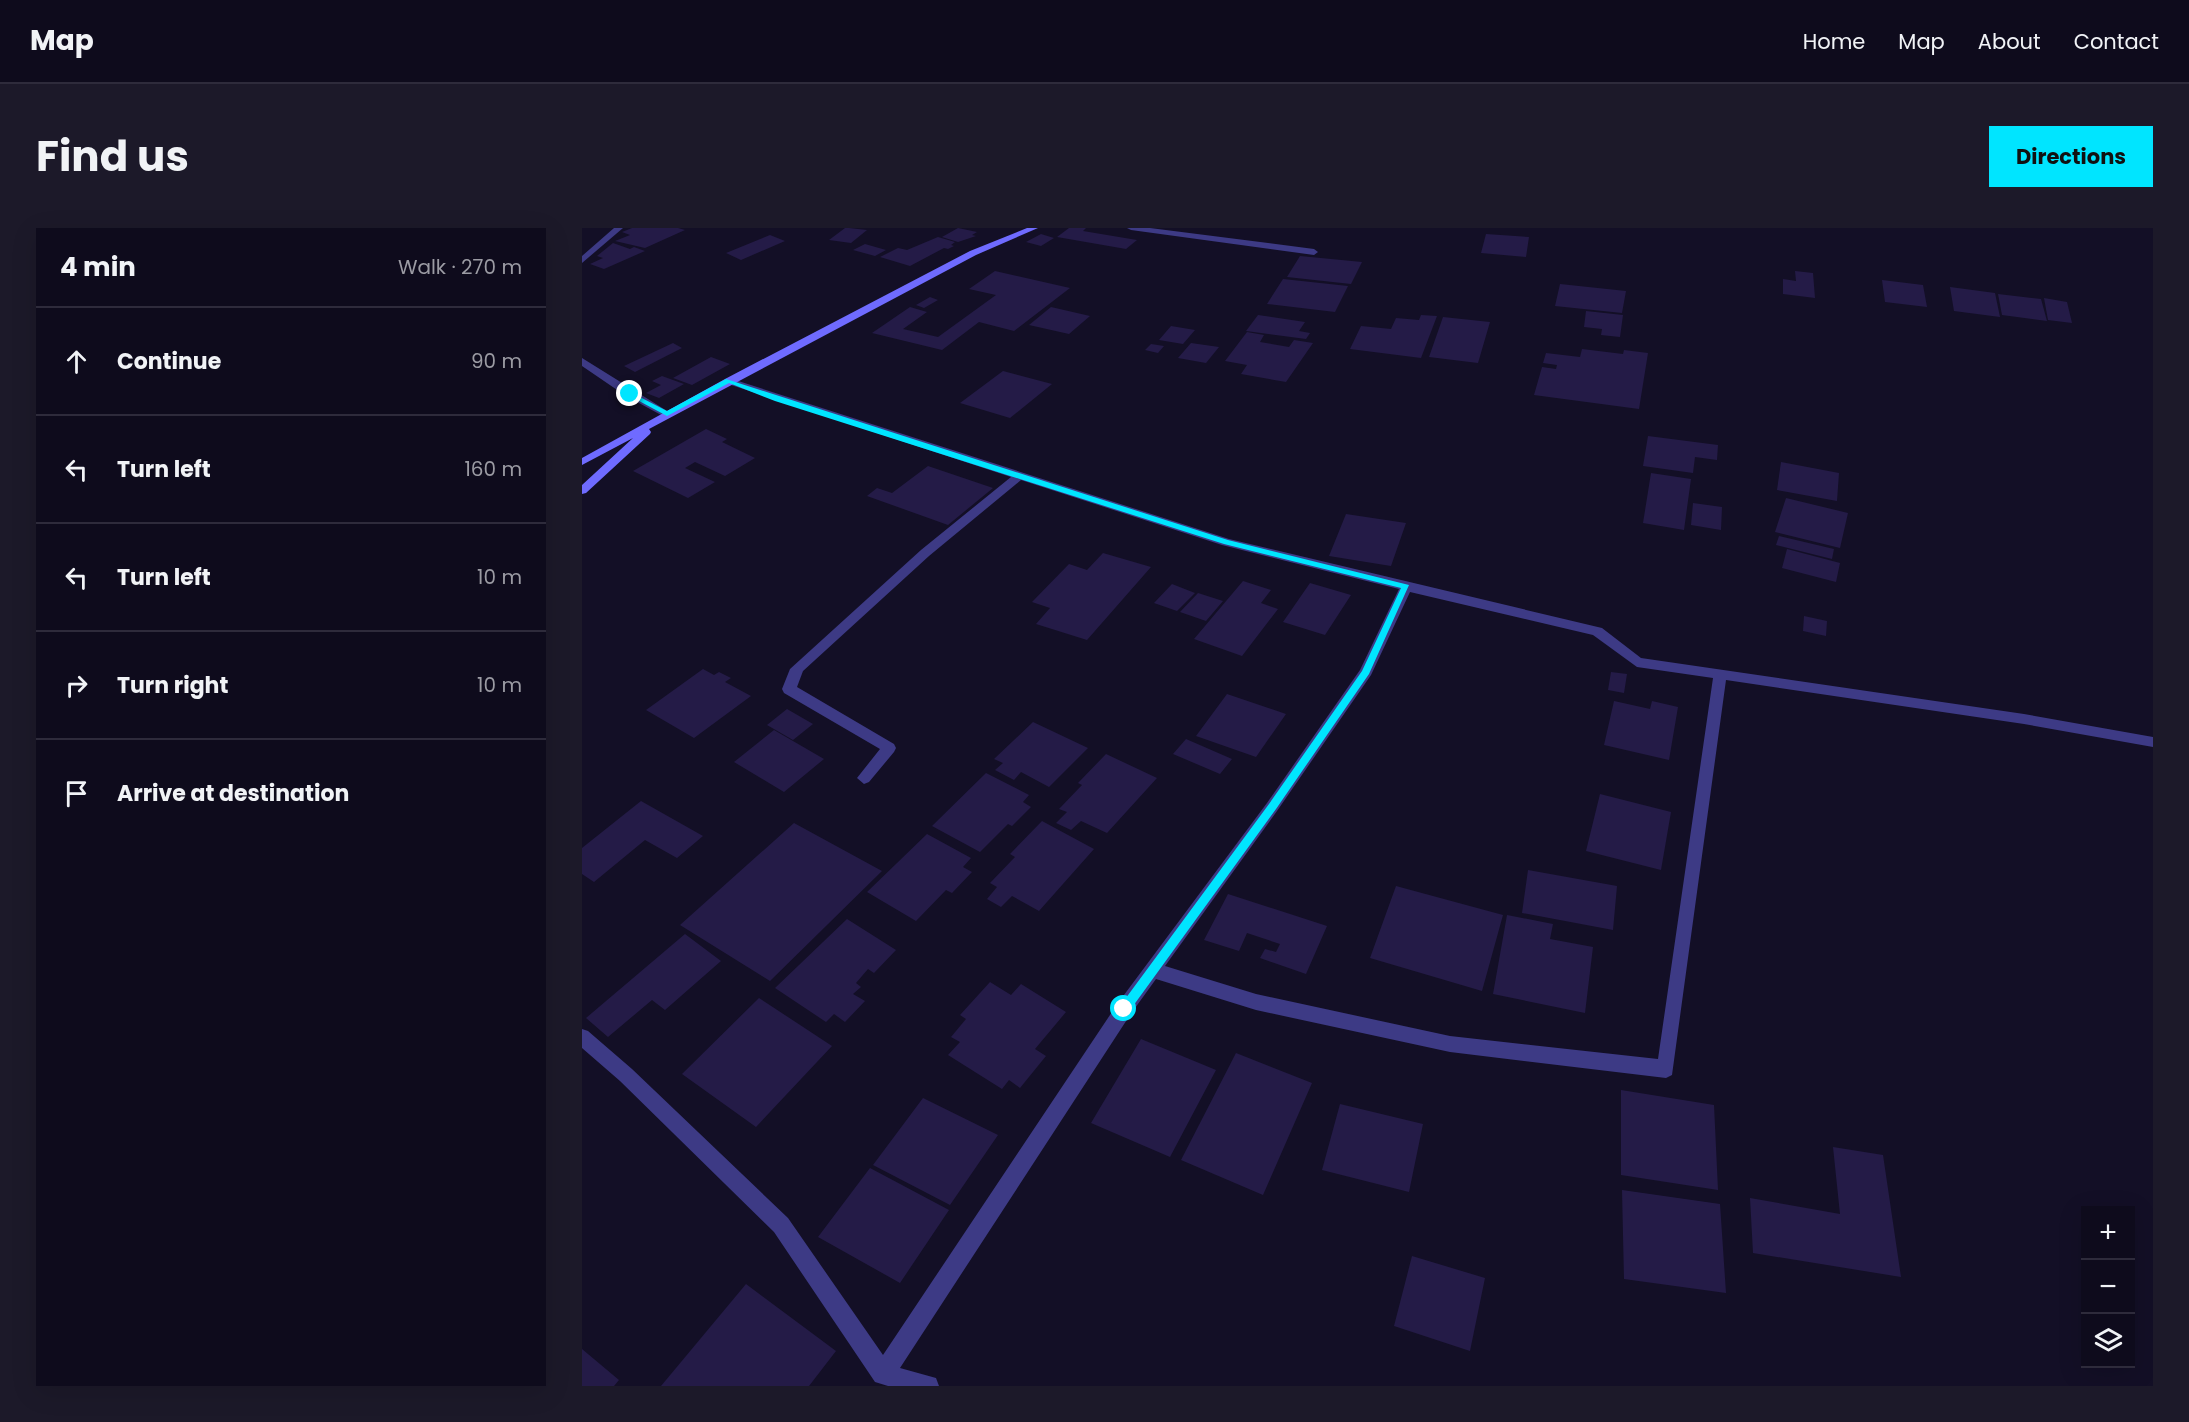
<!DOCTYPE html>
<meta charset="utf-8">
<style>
body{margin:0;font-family:Poppins,sans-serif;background:#1c1929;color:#f1f3f6}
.controls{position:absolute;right:18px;bottom:18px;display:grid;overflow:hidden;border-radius:0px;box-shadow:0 6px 24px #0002}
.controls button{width:54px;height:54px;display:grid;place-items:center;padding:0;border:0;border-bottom:2px solid #2e2b3b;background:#0e0b1c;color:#f1f3f6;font:30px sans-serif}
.stop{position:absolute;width:18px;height:18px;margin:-14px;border:4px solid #00e5ff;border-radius:50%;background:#fff}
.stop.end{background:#00e5ff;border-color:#fff;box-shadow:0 2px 6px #0008}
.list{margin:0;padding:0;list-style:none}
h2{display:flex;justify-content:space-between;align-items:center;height:78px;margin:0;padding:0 24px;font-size:26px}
h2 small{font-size:20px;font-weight:400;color:#9b9ba3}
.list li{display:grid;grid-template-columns:39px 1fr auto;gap:18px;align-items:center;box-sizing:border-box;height:108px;padding:0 24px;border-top:2px solid #2e2b3b}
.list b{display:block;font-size:22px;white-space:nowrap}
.list em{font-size:20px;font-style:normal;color:#9b9ba3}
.icon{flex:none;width:33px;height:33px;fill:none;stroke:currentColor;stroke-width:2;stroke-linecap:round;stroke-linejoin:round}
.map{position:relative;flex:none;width:1571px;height:1158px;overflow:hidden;border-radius:0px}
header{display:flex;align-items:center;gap:36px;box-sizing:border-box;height:84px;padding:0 30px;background:#0e0b1c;border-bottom:2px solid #2e2b3b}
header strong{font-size:28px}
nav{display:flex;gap:33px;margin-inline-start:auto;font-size:21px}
.intro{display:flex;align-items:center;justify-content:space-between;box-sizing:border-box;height:144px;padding:0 36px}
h1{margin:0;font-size:42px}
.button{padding:15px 27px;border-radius:0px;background:#00e5ff;color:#111;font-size:21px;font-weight:700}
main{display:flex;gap:36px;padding:0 36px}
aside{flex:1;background:#0e0b1c;border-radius:0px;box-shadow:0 6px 24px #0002}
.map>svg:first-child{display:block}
.building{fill:#241b47}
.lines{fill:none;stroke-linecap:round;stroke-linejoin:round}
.street{fill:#3d3a85;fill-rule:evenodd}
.secondary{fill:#6f6bff;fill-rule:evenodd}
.route{fill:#00e5ff}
</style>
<header>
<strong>Map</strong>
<nav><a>Home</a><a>Map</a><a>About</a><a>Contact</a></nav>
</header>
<div class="intro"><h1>Find us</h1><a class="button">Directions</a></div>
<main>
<aside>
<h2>4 min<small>Walk · 270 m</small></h2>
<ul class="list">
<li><svg class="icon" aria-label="ahead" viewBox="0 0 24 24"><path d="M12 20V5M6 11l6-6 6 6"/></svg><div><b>Continue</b></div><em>90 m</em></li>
<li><svg class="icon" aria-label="left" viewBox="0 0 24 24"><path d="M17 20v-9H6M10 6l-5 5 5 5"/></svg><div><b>Turn left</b></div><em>160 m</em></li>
<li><svg class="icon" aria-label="left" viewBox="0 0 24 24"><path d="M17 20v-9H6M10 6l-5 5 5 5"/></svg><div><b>Turn left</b></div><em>10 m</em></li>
<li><svg class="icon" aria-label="right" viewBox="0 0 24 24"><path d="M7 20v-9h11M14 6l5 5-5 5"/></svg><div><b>Turn right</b></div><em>10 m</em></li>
<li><svg class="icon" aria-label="arrive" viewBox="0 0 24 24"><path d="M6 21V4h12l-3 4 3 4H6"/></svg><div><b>Arrive at destination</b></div></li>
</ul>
</aside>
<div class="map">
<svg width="1571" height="1158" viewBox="0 0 1571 1158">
<rect width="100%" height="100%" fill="#130f26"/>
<path class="building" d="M 50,0 L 96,0 L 103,2 L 63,20 L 33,13 L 48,7 L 40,4 Z
M 263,0 L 267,0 L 285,2 L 269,15 L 247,12 Z
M 376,0 L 395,4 L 390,7 L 394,8 L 376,14 L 360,9 Z
M 487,0 L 504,0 L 501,3 L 555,12 L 544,21 L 475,9 Z
M 459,6 L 472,10 L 459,18 L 444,14 Z
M 904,6 L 947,9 L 944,29 L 899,25 Z
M 188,7 L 203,13 L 159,32 L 144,25 Z
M 356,9 L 373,14 L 369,17 L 372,18 L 366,21 L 362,20 L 328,38 L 298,29 L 316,20 L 325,22 Z
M 31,15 L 48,21 L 52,19 L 63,23 L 22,41 L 8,36 L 21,30 L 15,28 Z
M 283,16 L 304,22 L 293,28 L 271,22 Z
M 718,28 L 780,34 L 769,56 L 705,49 Z
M 413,43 L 488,60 L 432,103 L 397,94 L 360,122 L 290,105 L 328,79 L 345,84 L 321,101 L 356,109 L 414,67 L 387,61 Z
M 1213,43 L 1231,45 L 1233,70 L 1201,66 L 1201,51 L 1214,53 Z
M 701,51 L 766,58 L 753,84 L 685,76 Z
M 1300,52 L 1341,57 L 1345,79 L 1303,74 Z
M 978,56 L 1044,63 L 1040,85 L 973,78 Z
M 1368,59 L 1413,65 L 1418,89 L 1372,83 Z
M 1416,66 L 1459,71 L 1465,93 L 1420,87 Z
M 348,69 L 356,72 L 342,80 L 334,77 Z
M 1462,70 L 1485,74 L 1490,95 L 1466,92 Z
M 469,79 L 508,88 L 487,106 L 447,97 Z
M 1004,83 L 1041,87 L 1038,109 L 1019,107 L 1020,101 L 1002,99 Z
M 676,87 L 723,94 L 717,103 L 728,105 L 724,111 L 664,103 Z
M 839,87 L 855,88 L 839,130 L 768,121 L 779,98 L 809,101 L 814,90 L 837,92 Z
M 861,89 L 908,94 L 896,135 L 847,129 Z
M 589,98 L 613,102 L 601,116 L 577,112 Z
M 665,104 L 682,107 L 678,114 L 707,119 L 712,112 L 731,115 L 704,154 L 659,146 L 665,137 L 643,133 Z
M 91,115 L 100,120 L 53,144 L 42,138 Z
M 609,115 L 637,119 L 624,135 L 596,130 Z
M 569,116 L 582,118 L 576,125 L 563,122 Z
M 1000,121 L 1041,126 L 1042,122 L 1066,125 L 1057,181 L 952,167 L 960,139 L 974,141 L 975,137 L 961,135 L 964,125 L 998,129 Z
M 129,129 L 148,136 L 110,157 L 91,150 Z
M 421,143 L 470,156 L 428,190 L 378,175 Z
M 80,148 L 102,156 L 77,170 L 64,165 L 79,157 L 70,153 Z
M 124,201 L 145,211 L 140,214 L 173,230 L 143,248 L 113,234 L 103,240 L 133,254 L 106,270 L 51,243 Z
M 1066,208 L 1136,217 L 1135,232 L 1113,229 L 1111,245 L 1061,238 Z
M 1199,234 L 1257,245 L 1255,273 L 1195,262 Z
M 346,238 L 411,260 L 366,297 L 285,268 L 295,260 L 310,265 Z
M 1069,245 L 1109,251 L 1102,302 L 1061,295 Z
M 1204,270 L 1266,285 L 1258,320 L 1193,304 Z
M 1111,275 L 1140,279 L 1139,302 L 1109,297 Z
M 764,286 L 824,295 L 809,338 L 747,328 Z
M 1197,308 L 1252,321 L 1250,331 L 1194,317 Z
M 1205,321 L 1258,335 L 1254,354 L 1200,340 Z
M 521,325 L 569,339 L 505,412 L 454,396 L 468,380 L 450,374 L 487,336 L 505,342 Z
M 661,353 L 689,362 L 679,375 L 696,381 L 660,428 L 612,411 Z
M 728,355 L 769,367 L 743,407 L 701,394 Z
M 590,356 L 613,365 L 595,383 L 572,375 Z
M 616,365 L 641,373 L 624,393 L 598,384 Z
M 1222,388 L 1245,393 L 1244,408 L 1221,403 Z
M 121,441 L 132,447 L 137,444 L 149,450 L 143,454 L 169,468 L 112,510 L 64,482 Z
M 1029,444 L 1045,446 L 1042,465 L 1026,462 Z
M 645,466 L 704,486 L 674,529 L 614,508 Z
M 1032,473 L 1068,481 L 1070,473 L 1096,479 L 1087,532 L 1022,517 Z
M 205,481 L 231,496 L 211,512 L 185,497 Z
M 451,494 L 506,520 L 467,559 L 439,544 L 432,552 L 413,542 L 421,535 L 412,531 Z
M 192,502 L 242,531 L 202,564 L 152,534 Z
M 604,511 L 650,531 L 638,546 L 591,526 Z
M 524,526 L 575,550 L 525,605 L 499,593 L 489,602 L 474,595 L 485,584 L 477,581 L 500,557 L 496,555 Z
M 404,545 L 447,567 L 441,574 L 449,579 L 430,598 L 426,596 L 398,624 L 350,598 Z
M 1018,566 L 1089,584 L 1079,642 L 1004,623 Z
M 59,573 L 121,608 L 95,630 L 63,612 L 12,654 L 0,646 L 0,620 Z
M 460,593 L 512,621 L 457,683 L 430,668 L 419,679 L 405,671 L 415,659 L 408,655 L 433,629 L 428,626 Z
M 212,595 L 300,643 L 188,753 L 98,697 Z
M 345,606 L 389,630 L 381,639 L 390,644 L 370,665 L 364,662 L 334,693 L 285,664 Z
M 946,642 L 1035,658 L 1031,702 L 940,685 Z
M 814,658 L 921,687 L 900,763 L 788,730 Z
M 646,666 L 745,698 L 724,746 L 678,730 L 683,721 L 694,724 L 698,716 L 665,705 L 657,723 L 622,712 Z
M 925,687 L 971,696 L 968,711 L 1011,719 L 1003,785 L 911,766 Z
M 265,691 L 314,722 L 292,745 L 286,741 L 274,755 L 279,759 L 271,766 L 283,773 L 263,794 L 252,786 L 244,794 L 193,760 Z
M 103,706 L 139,733 L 83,782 L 70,772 L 26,809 L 4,790 Z
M 408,754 L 429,767 L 439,756 L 484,784 L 453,821 L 464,828 L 438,860 L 427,852 L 420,861 L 366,827 L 378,814 L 369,809 L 384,791 L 378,787 Z
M 177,770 L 250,818 L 174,899 L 100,846 Z
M 559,811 L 634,842 L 588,929 L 509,895 Z
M 654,825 L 730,855 L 681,967 L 599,932 Z
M 1039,862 L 1132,877 L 1136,962 L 1039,947 Z
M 341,870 L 416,907 L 368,977 L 291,937 Z
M 758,876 L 841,896 L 827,964 L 740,942 Z
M 1251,919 L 1301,927 L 1319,1049 L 1171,1025 L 1168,970 L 1258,986 Z
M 288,940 L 367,982 L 318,1055 L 236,1009 Z
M 1040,962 L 1138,976 L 1144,1065 L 1042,1051 Z
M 830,1028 L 903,1050 L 888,1123 L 812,1098 Z
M 164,1056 L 254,1123 L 227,1158 L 79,1158 Z
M 0,1121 L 37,1152 L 32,1158 L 0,1158 Z"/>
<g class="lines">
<path class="street" d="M 32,0 L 41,0 L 0,35 L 0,28 Z
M 545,0 L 568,0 L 732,21 L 736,24 L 732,27 L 549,2 Z
M 0,130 L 90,186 L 81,188 L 44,168 L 0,138 Z
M 147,150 L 647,311 L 1020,400 L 1059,430 L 1442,486 L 1571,509 L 1571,519 L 1442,496 L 1144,452 L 1090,847 L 1084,850 L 868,824 L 674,782 L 574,751 L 548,787 L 318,1140 L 354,1150 L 357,1158 L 306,1158 L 293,1154 L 192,1004 L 38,853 L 0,820 L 0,801 L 6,803 L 50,841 L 206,990 L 301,1127 L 536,775 L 685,575 L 778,442 L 817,361 L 640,317 L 439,252 L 347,328 L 221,443 L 215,459 L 312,516 L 314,520 L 312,524 L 287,554 L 282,556 L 275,550 L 298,521 L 202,465 L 200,461 L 208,441 L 339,322 L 429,249 L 143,155 L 143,151 ZM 828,364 L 1011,407 L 1055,439 L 1131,450 L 1076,831 L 868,808 L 674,766 L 583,738 L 695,583 L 789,447 Z"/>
<path class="secondary" d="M 445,0 L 456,0 L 394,27 L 67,201 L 69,204 L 68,206 L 4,265 L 0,266 L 0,257 L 51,210 L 0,237 L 0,230 L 143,151 L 388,23 Z"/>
</g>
<path class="route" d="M 144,151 L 646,312 L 827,357 L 787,446 L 694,581 L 546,785 L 538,785 L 538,778 L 687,576 L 780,443 L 819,360 L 642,316 L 193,173 L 147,155 L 85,188 L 44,166 L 50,165 L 85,183 Z"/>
</svg>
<div class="controls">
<button>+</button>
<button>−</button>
<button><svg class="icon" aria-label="layers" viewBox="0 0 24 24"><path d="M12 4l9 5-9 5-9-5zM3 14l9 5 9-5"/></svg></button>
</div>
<div class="stop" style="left:542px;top:781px"></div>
<div class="stop end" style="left:48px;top:166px"></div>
</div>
</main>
